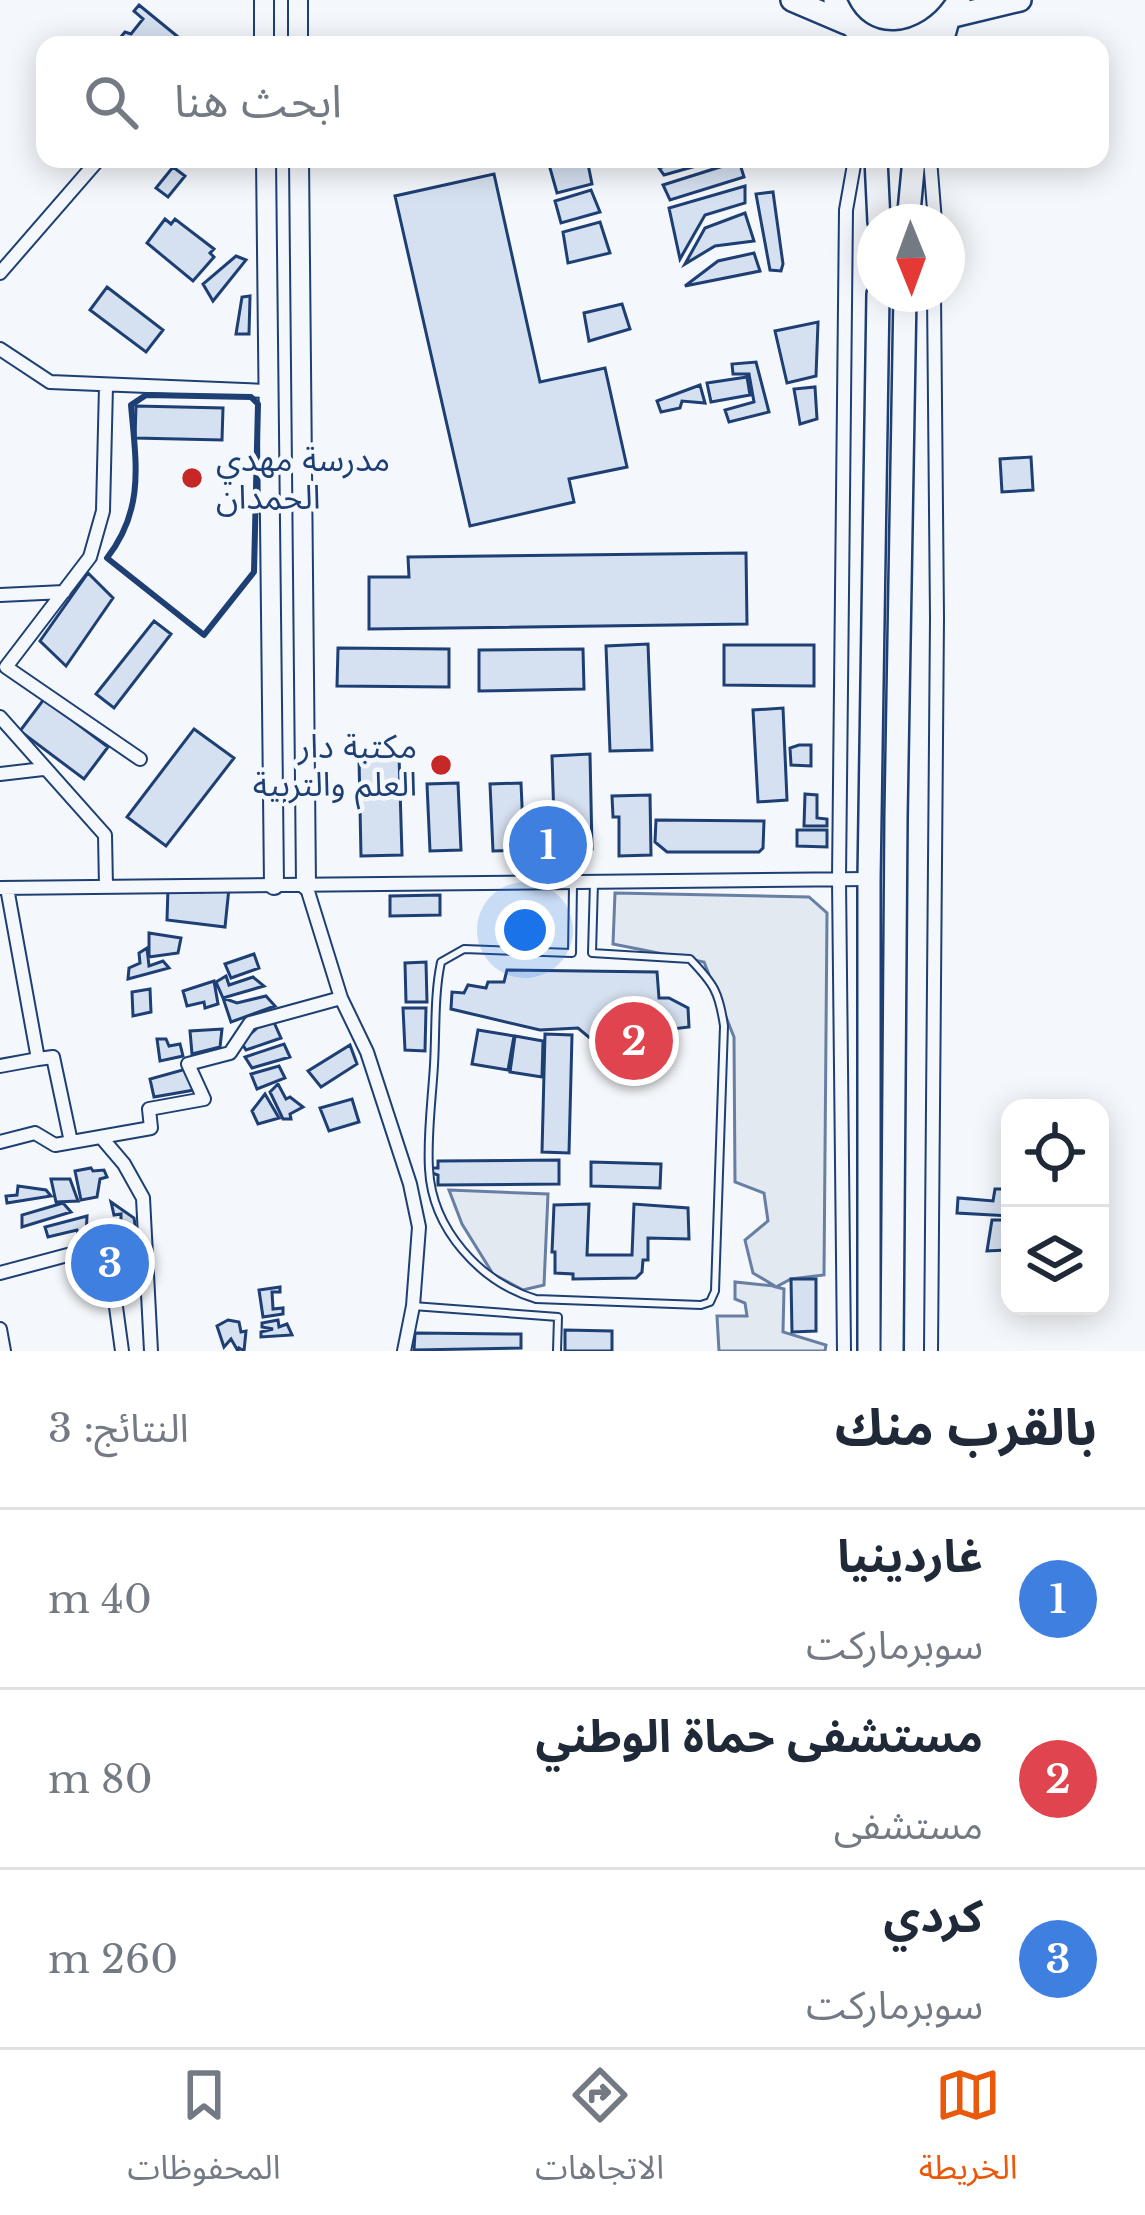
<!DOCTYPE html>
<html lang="ar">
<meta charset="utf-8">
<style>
body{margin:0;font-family:"Libre Baskerville","Noto Sans Arabic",serif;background:#f6f6f7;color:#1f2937;direction:rtl}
.controls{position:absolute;right:36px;bottom:36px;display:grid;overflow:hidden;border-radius:24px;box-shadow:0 6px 30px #0003}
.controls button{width:108px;height:108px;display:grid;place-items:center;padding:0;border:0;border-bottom:3px solid #e0e1e3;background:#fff;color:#1f2937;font:60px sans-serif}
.compass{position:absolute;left:857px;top:204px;width:108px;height:108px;border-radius:50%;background:#fff;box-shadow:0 6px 30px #0003;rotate:179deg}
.you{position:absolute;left:525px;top:930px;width:42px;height:42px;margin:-30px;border:9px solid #fff;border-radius:50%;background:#1a73e8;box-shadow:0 0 0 18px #1a73e833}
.badge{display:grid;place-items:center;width:78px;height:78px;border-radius:50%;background:#ea580c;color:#fff;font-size:39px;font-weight:700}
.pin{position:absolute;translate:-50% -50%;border:6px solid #fff;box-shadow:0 3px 12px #0006}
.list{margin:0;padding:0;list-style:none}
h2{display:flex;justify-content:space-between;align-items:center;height:156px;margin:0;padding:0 48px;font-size:51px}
h2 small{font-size:39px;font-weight:400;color:#747a83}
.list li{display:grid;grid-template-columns:78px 1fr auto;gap:36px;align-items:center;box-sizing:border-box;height:180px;padding:0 48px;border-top:3px solid #e0e1e3}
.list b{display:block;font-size:45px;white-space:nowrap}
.list p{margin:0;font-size:39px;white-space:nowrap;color:#747a83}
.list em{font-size:39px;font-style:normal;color:#747a83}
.icon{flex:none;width:66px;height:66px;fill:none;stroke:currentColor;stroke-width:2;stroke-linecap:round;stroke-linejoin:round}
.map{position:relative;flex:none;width:1145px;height:1351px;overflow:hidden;direction:ltr}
.search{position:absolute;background:#fff;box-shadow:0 6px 30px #0003;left:36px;right:36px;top:36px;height:132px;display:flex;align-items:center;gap:30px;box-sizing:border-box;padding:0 42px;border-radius:24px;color:#747a83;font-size:45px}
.sheet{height:696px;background:#fff}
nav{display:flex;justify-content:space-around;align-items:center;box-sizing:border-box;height:168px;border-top:3px solid #e0e1e3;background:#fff;font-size:33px;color:#747a83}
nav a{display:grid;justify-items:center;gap:6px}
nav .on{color:#ea580c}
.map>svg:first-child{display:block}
.green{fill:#e3e9f0;stroke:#687fa3;stroke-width:3}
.building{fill:#d5e0f0;stroke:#1d3f73;stroke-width:3}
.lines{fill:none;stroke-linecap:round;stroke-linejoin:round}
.lane-casing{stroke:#1d3f73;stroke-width:10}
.street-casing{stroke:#1d3f73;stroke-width:16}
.secondary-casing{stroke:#1d3f73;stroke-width:22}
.primary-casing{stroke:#1d3f73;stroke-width:26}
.lane{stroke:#f4f7fb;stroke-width:6}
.street{stroke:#f4f7fb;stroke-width:12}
.secondary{stroke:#f4f7fb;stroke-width:18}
.primary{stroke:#f4f7fb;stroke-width:21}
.wall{stroke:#1d3f73;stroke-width:6}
.poi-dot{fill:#c62828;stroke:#f4f7fb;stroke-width:4.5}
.labels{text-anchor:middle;stroke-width:9;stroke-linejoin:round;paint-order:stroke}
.poi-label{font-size:33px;fill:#1d3f73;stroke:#f4f7fb;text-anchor:start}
</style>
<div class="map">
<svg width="1145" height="1351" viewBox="0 0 1145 1351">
<rect width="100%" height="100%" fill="#f4f7fb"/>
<path class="green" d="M 615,893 L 809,897 L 827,913 L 824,1275 L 791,1279 L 776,1287 L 784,1289 L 783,1332 L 826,1345 L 825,1351 L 719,1351 L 717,1316 L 747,1316 L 745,1303 L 735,1299 L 735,1282 L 775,1286 L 753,1273 L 745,1240 L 768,1221 L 764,1193 L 735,1182 L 734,1037 L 704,962 L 613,944 Z
M 449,1190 L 548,1194 L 544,1285 L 523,1290 L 493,1274 L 462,1224 Z"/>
<path class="building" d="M 139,5 L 188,45 L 129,45 L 120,38 L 125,32 L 131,34 L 143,19 L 134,11 Z
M 587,159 L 592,184 L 557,193 L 548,161 Z
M 685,159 L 721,159 L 664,175 L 659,168 Z
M 739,161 L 744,177 L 670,200 L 663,185 Z
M 173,167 L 185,176 L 168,197 L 156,188 Z
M 494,174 L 540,382 L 605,368 L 627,467 L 569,479 L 574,502 L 470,526 L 395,196 Z
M 745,186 L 745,203 L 705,215 L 680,259 L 669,208 Z
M 591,190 L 600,212 L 561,223 L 555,201 Z
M 773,192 L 783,264 L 781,271 L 770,270 L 756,194 Z
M 745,213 L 754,241 L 715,246 L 685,264 L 705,228 Z
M 165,219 L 171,224 L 175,219 L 214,249 L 210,253 L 214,257 L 193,281 L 147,243 Z
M 600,222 L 610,253 L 568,263 L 563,232 Z
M 754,253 L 760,271 L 685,286 L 718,261 Z
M 236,256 L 246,260 L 213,301 L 203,284 Z
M 107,287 L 163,330 L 146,352 L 90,310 Z
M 250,296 L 249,334 L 236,334 L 242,297 Z
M 622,304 L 630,329 L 589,341 L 584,313 Z
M 818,322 L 816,376 L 787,383 L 775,331 Z
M 756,362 L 769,412 L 729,422 L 725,410 L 754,402 L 749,374 L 733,374 L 732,364 Z
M 747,377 L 750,395 L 711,402 L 707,383 Z
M 700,385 L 705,403 L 682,401 L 680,408 L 661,412 L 657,401 Z
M 815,387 L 817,419 L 800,424 L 794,389 Z
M 136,406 L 223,408 L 222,440 L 135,438 Z
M 1031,457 L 1033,490 L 1002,492 L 1000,459 Z
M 746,553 L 747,624 L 369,629 L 369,577 L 409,577 L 408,557 Z
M 88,573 L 113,598 L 66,666 L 40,641 Z
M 154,621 L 171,634 L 114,708 L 96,694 Z
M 648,644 L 652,750 L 610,751 L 606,646 Z
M 724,645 L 814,645 L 814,686 L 724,685 Z
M 338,648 L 449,649 L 449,687 L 337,686 Z
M 583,649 L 584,689 L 479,691 L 479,650 Z
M 44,699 L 108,747 L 84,779 L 20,731 Z
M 783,708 L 787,800 L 758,802 L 753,710 Z
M 194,729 L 234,758 L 166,846 L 127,817 Z
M 799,745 L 811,745 L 811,766 L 791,765 L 790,748 Z
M 590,754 L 592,849 L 555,851 L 552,756 Z
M 399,755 L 402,855 L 361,856 L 359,758 Z
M 458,783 L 461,850 L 430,851 L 427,784 Z
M 521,783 L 524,850 L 493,851 L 490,784 Z
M 805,794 L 817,795 L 817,818 L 827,819 L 827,826 L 804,826 Z
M 650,795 L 651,855 L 619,856 L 619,817 L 613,817 L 612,796 Z
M 656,820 L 764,821 L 763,848 L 759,852 L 667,852 L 655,842 Z
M 797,830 L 827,830 L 827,847 L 797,846 Z
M 168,888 L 202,892 L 229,888 L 225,927 L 167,920 Z
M 440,895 L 440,915 L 390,916 L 390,896 Z
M 149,933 L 181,938 L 178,953 L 149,957 Z
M 147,948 L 149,966 L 163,961 L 169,968 L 128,979 L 129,968 L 140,963 L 139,953 Z
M 254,954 L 259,968 L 231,978 L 225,964 Z
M 426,962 L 427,1002 L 406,1002 L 405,963 Z
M 507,970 L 657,972 L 659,998 L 669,998 L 688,1008 L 689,1027 L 591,1039 L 578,1028 L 540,1030 L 451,1009 L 452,992 L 464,993 L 468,985 L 486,988 L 488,982 L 504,982 Z
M 226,976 L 229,985 L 253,977 L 264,986 L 223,998 L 216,982 Z
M 214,981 L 218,1004 L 205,1008 L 204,1002 L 187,1006 L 183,991 Z
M 150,989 L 151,1012 L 133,1016 L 132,992 Z
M 266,996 L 275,1006 L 231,1022 L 223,998 L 237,1003 Z
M 403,1008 L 426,1008 L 425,1051 L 405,1050 Z
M 272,1018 L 281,1038 L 246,1050 L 241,1042 L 256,1029 L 257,1023 Z
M 222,1029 L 220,1047 L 192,1054 L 190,1031 Z
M 478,1030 L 514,1036 L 508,1070 L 472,1064 Z
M 545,1034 L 572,1035 L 569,1153 L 542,1152 Z
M 515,1036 L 543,1041 L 542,1077 L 510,1072 Z
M 157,1039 L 166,1039 L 169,1046 L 180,1044 L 183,1056 L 160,1061 Z
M 284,1044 L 290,1057 L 252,1068 L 245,1057 Z
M 350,1045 L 357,1064 L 321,1087 L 308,1071 Z
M 279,1066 L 285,1078 L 257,1089 L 251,1074 Z
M 186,1069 L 194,1090 L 154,1097 L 150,1079 Z
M 278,1084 L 286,1099 L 290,1097 L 303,1107 L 290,1114 L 291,1119 L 283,1119 L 270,1092 Z
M 265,1094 L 279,1118 L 258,1124 L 252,1111 Z
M 352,1099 L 359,1122 L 329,1131 L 320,1108 Z
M 559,1160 L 559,1184 L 438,1185 L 438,1175 L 432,1173 L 432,1168 L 438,1168 L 438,1161 Z
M 591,1162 L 661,1164 L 660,1188 L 591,1186 Z
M 91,1168 L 93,1171 L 104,1170 L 107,1177 L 100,1179 L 97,1197 L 81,1200 L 75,1171 Z
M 51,1179 L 70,1179 L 78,1201 L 56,1202 Z
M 18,1186 L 46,1190 L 51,1196 L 7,1203 L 6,1196 L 17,1195 Z
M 995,1189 L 1010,1189 L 1010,1216 L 957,1213 L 958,1198 L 993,1201 Z
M 111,1202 L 134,1218 L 136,1231 L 121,1233 L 121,1214 L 114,1215 Z
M 63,1203 L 71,1212 L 22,1227 L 22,1215 Z
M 589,1204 L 587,1255 L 632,1255 L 634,1204 L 688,1208 L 689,1239 L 648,1238 L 648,1260 L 643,1260 L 642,1272 L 636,1278 L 573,1279 L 573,1274 L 555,1273 L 555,1252 L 552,1252 L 554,1205 Z
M 87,1216 L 86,1237 L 80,1240 L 77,1230 L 48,1237 L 45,1227 Z
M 992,1220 L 1005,1220 L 1006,1250 L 987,1251 Z
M 791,1279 L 816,1279 L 816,1331 L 792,1332 Z
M 280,1287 L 280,1292 L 272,1292 L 273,1309 L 283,1308 L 283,1314 L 263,1317 L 259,1290 Z
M 228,1320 L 239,1322 L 241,1332 L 246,1331 L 244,1351 L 239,1348 L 238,1351 L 231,1339 L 224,1347 L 217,1326 Z
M 278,1320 L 279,1327 L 287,1324 L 292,1335 L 261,1337 L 261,1332 L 273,1329 L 262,1327 L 262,1323 Z
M 565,1330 L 612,1331 L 612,1351 L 565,1351 Z
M 415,1333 L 521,1334 L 521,1348 L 414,1350 Z"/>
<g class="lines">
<g class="lane-casing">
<path id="lane" d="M 573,885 L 572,953 L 464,949 L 441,962 C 434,995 436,1031 434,1065 C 432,1099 427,1135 429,1169 C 432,1229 480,1282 536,1299 L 701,1305 L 710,1302 L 715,1291 L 724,1026 C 719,992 714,984 690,959 L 592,953 L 594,882
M 413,1306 L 558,1317 L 557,1351"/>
</g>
<g class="street-casing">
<path id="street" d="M 930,159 L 935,222
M 0,273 L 99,159
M 0,349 L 50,382 L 268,391
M 106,386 L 103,511 L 90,557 L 6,667 L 140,759
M 0,595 L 64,592
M 0,717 L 105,835 L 106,887
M 0,774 L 43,769
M 306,885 L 341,998 L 367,1052 L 410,1184 L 419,1227 L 413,1306 L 404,1351
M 0,888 L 869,879
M 7,888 L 38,1059 L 53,1057 L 71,1142
M 0,1066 L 38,1059
M 101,1137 L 124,1164 L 143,1198 L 151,1351
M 0,1142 L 35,1133 L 55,1145 L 151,1128 L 149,1109 L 204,1099 L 188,1064 L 230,1053 L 250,1023 L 341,998
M 108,1248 L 122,1351
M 0,1273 L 94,1248 L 144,1247
M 0,1329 L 4,1351
M 844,1351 L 839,879 L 846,210 L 855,159
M 931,1351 L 937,618 L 934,294"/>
</g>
<g class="secondary-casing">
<path id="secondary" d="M 264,0 L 264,45
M 298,0 L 298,45
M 266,159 L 274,885
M 299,159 L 306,885"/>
</g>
<g class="primary-casing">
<path id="primary" d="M 792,0 L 846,23
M 835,0 C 859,61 930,51 959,0
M 941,45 L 949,17 L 1020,0
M 876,159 L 879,222
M 908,222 L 914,159
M 869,1351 L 869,879 L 878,294
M 892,1351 L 896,817 L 905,294"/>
</g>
<use href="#lane" class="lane"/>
<use href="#street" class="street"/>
<use href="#secondary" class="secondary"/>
<use href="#primary" class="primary"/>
<path class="wall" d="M 146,395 L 251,397 L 258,404 L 254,572 L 204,635 L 107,558 C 145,509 136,463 131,405 Z"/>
</g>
<g class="poi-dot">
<circle cx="192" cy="478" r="12"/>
<circle cx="441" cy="765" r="12"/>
</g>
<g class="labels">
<g class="poi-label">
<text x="216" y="471">مدرسة مهدي<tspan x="216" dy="38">الحمدان</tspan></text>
<text x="417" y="758" text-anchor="end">مكتبة دار<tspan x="417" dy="38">العلم والتربية</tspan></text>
</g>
</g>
</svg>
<div class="controls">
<button><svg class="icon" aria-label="locate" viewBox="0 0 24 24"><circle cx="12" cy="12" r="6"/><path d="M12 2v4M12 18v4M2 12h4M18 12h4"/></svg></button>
<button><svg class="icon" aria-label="layers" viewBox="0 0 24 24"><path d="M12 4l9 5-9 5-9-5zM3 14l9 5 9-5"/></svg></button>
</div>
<svg class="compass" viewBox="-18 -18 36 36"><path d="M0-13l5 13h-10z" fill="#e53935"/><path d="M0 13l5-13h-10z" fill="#747a83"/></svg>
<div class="you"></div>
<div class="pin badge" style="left:548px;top:845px;background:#3f7fe0">1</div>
<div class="pin badge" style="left:634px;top:1041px;background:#e0444e">2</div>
<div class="pin badge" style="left:110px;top:1263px;background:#3f7fe0">3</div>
<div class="search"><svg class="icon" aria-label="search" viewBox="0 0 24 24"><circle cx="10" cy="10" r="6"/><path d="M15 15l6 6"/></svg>ابحث هنا</div>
</div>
<section class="sheet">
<h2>بالقرب منك<small>النتائج: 3</small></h2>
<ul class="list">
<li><span class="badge" style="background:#3f7fe0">1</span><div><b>غاردينيا</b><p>سوبرماركت</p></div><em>40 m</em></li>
<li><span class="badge" style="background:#e0444e">2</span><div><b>مستشفى حماة الوطني</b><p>مستشفى</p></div><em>80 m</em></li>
<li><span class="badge" style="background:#3f7fe0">3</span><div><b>كردي</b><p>سوبرماركت</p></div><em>260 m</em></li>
</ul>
</section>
<nav>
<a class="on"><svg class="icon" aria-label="map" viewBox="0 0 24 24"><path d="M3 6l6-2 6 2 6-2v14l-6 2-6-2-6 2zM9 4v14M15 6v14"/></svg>الخريطة</a>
<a><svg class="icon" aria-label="directions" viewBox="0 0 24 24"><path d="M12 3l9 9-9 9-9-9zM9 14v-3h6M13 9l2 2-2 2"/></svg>الاتجاهات</a>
<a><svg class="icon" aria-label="saved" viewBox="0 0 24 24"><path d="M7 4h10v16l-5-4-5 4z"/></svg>المحفوظات</a>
</nav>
